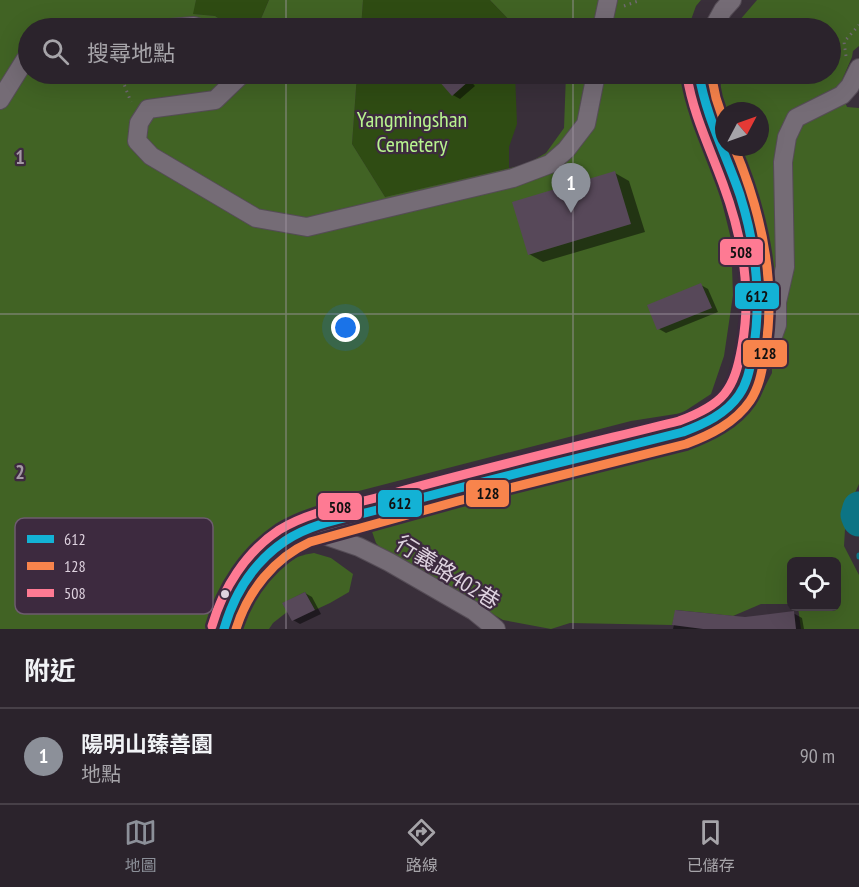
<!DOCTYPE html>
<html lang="zh-TW">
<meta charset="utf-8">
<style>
body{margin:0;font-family:"PT Sans Narrow","Noto Sans TC",sans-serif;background:#332b34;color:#f1f3f6}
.controls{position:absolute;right:18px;bottom:18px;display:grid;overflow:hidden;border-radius:9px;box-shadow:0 6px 24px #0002}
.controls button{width:54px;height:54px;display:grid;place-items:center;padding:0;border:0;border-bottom:2px solid #474048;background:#2b232c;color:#f1f3f6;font:30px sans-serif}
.compass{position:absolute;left:715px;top:102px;width:54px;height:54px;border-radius:50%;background:#2b232c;box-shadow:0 6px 24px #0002;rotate:49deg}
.you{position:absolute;left:346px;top:328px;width:21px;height:21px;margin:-15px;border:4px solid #fff;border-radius:50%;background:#1a73e8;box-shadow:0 0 0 9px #1a73e833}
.badge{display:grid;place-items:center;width:39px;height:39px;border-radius:50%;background:#8c9099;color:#fff;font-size:20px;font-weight:700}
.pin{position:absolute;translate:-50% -50px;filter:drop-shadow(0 2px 3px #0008)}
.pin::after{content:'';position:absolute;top:32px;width:21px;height:18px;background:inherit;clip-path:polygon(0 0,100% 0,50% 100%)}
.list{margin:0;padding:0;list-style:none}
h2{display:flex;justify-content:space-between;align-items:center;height:78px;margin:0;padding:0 24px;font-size:26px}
h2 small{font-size:20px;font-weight:400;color:#a6a4a9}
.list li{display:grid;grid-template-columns:39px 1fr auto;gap:18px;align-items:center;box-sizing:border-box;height:96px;padding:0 24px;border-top:2px solid #474048}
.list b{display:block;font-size:22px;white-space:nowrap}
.list p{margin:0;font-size:20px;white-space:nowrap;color:#a6a4a9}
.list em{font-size:20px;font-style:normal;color:#a6a4a9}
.icon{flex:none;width:33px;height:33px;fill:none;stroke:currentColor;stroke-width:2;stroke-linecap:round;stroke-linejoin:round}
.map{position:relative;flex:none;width:859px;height:629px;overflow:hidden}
.search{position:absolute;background:#2b232c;box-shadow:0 6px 24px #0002;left:18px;right:18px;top:18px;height:66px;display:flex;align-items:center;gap:15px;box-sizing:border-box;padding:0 21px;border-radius:33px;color:#a6a4a9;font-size:22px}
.sheet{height:174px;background:#2b232c}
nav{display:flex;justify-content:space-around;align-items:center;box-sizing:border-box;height:84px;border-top:2px solid #474048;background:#2b232c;font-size:16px;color:#a6a4a9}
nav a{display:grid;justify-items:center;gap:3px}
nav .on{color:#8c9099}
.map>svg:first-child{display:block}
.green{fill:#2f4c13}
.forest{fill:#416324}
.shadow{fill:#0007}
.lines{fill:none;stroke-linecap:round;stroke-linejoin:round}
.stream{stroke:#0c7484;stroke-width:5}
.river{stroke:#0c7484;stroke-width:33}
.building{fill:#574859}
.minor-casing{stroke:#554c56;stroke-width:20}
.path{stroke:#706971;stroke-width:3;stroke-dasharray:1.5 4.5;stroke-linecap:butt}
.minor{stroke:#756c76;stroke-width:18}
.bus-1-casing{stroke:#3d2a3f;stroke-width:14}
.bus-2-casing{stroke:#3d2a3f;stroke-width:14}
.bus-3-casing{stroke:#3d2a3f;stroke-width:14}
.bus-1{stroke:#13b2d5;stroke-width:9}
.bus-2{stroke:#f8844c;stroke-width:9}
.bus-3{stroke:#fe7a93;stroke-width:9}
.grid{fill:none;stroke:#a499a5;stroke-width:1.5;stroke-opacity:0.55}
.bus-dot{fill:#ded2df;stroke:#3d2a3f;stroke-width:2}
.labels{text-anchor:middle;stroke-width:4.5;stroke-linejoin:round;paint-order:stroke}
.park-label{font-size:22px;fill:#b8f48f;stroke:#3d2a3f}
.street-label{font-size:22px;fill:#ded2df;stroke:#3d2a3f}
.key{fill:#3d2a3f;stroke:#6d5c6f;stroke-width:1.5}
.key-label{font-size:16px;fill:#ded2df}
.grid-label{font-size:20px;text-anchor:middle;font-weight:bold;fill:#a499a5;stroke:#3d2a3f;stroke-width:4.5;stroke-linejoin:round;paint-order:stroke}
.line-badge{stroke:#3d2a3f;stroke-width:2}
.pale-badge-label{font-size:16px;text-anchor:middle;font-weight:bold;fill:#111}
</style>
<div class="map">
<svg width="859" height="629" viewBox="0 0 859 629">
<rect width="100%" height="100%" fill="#392f3a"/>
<path class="green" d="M 196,0 L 269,0 L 258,26 L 233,28 L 215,16 L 192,14 Z
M 363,0 L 490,0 L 517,28 L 361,28 Z
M 357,74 L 515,74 L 517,124 L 509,147 L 509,168 L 385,197 L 352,144 Z"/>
<path class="forest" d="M 0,0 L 196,0 L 193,14 L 215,16 L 233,28 L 258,26 L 269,0 L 363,0 L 361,28 L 28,28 L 28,74 L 357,74 L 352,144 L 385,197 L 527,164 L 546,153 L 564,128 L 566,74 L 688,74 L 695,118 L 717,182 L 731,239 L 733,295 L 724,356 L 711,394 L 682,413 L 631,421 L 351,493 L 302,516 L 259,544 L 238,569 L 214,617 L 214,629 L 0,629 Z
M 490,0 L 701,0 L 696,6 L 688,28 L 517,28 Z
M 757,0 L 859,0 L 859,46 L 853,51 L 852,57 L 839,87 L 847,107 L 859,108 L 859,484 L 846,513 L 844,546 L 859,575 L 859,629 L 801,629 L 798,607 L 836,606 L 836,562 L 792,562 L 791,604 L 761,604 L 733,616 L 676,610 L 672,625 L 570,623 L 551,629 L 503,620 L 385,553 L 376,543 L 369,523 L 388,515 L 428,507 L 651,451 L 702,441 L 737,424 L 757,402 L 772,373 L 771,315 L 768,270 L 731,147 L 760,147 L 760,111 L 724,111 L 724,124 C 719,106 718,91 723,74 L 830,74 L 830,28 L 733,28 Z
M 314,553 L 331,558 L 353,574 L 349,592 L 330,603 L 315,610 L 305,592 L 283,603 L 287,612 L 273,623 L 269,629 L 237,629 C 242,608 273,572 292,560 C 298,556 307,554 314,553 Z"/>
<path class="shadow" d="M 447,74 L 464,74 L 475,86 L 460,99 L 453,95 L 440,80 Z
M 615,173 L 629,181 L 645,232 L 543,262 L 529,254 Z
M 701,285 L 708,289 L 718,312 L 666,333 L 659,329 Z
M 305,593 L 312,597 L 321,614 L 300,624 L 293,620 Z
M 677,611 L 744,624 L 744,629 L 673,629 Z
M 793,613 L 802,618 L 804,629 L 761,629 L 760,617 Z"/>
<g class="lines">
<path class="stream" d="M 859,555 L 859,557"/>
<path class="river" d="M 859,508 L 857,515 L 859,520"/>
</g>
<path class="building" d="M 445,74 L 462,74 L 469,81 L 452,96 L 438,80 Z
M 615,171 L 631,224 L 528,255 L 512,202 Z
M 701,283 L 712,308 L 657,330 L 647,305 Z
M 305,592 L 315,610 L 292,621 L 282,603 Z
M 675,610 L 745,617 L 794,611 L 796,629 L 703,629 L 672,625 Z"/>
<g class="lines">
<g class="minor-casing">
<path id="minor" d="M 170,28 L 194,26 L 200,28
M 602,28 L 608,0
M 713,28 L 723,10 L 732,0
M 242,74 L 215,100 L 148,109 L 139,123 L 137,141 L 151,156 L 256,218 L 307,227 L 513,178 L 550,164 L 566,150 L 586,124 L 596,74
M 0,100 L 25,60 L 28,57
M 749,375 L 764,361 L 777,325 L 777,302 L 785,267 L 783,162 L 787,137 L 796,118 L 842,95 L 850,86 L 859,68
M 309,530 L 359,547 L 389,562 L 474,611 L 496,629
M 224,629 C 232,595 255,562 285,541 C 309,525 351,518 379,510 C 480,481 582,458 683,432 C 707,424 732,410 744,387 C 750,376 751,364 753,352 C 755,340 758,328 758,316 C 759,272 750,223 735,181 C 722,145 703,112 699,74"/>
</g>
<path class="path" d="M 624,6 L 641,0
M 846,56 L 844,42 L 859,25
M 120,74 L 131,102"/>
<use href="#minor" class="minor"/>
<g class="bus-1-casing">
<path id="bus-1" d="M 224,629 C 234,594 254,562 285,541 C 314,521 354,517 388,507 C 486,480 585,457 683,432 C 704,424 726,414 739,395 C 748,382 750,367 753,352 C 762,299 756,246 740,195 C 726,154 706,117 699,74"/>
</g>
<g class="bus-2-casing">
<path id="bus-2" d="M 711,74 L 716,98 L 724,122
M 236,629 C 248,591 274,558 310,542 L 458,501 L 686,444 C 710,435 735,423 750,401 C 760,386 762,370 765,353 C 777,282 762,213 734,147"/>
</g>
<g class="bus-3-casing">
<path id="bus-3" d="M 212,626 C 223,588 246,552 279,530 C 311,510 352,505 387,495 C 484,468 582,445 679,421 C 724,404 734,391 742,346 C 752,292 742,235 723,184 C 710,148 693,114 687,76"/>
</g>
<use href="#bus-1" class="bus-1"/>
<use href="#bus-2" class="bus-2"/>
<use href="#bus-3" class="bus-3"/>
</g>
<path class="grid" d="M 286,0 L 286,28M 573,0 L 573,28M 286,74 L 286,629M 573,74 L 573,629M 0,314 L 859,314"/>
<circle class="bus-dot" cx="225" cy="594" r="5"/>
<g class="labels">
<g class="park-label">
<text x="412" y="127">Yangmingshan<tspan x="412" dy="25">Cemetery</tspan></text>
</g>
<g class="street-label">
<text transform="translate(448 572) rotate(32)" y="8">行義路402巷</text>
</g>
</g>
<rect x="15" y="518" width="198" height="96" rx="9" class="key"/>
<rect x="27" y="535" width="27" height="8" fill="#13b2d5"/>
<rect x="27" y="562" width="27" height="8" fill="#f8844c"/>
<rect x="27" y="589" width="27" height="8" fill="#fe7a93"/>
<g class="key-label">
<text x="64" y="545">612</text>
<text x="64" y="572">128</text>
<text x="64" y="599">508</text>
</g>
<g class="grid-label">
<text x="20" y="164">1</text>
<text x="20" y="479">2</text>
</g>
<g class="line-badge">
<rect x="719" y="238" width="45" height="28" rx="6" fill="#fe7a93"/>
<rect x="734" y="282" width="46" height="28" rx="6" fill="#13b2d5"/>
<rect x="742" y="339" width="46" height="29" rx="6" fill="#f8844c"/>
<rect x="465" y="479" width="45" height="29" rx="6" fill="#f8844c"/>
<rect x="377" y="489" width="46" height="29" rx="6" fill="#13b2d5"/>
<rect x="317" y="492" width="46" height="29" rx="6" fill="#fe7a93"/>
</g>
<g class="pale-badge-label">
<text x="741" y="258">508</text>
<text x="757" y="302">612</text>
<text x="765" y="359">128</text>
<text x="488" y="499">128</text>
<text x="400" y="509">612</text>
<text x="340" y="513">508</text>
</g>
</svg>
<div class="controls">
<button><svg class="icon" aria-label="locate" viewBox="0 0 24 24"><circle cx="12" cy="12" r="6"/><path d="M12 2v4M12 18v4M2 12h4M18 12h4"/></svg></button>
</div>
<svg class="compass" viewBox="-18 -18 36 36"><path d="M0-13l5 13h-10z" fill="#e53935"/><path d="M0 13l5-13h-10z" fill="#a6a4a9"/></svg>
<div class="you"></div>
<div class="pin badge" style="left:571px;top:213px">1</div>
<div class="search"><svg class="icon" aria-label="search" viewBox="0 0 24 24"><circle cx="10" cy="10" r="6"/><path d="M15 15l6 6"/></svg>搜尋地點</div>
</div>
<section class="sheet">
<h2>附近<small></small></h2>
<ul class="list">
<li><span class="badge">1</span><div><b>陽明山臻善園</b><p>地點</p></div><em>90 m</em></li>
</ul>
</section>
<nav>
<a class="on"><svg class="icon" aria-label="map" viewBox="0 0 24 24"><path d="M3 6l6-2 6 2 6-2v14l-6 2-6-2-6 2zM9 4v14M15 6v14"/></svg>地圖</a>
<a><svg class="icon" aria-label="directions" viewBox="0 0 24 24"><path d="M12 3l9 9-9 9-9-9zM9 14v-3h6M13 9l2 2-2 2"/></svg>路線</a>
<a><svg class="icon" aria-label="saved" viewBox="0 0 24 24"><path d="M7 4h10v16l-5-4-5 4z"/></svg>已儲存</a>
</nav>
